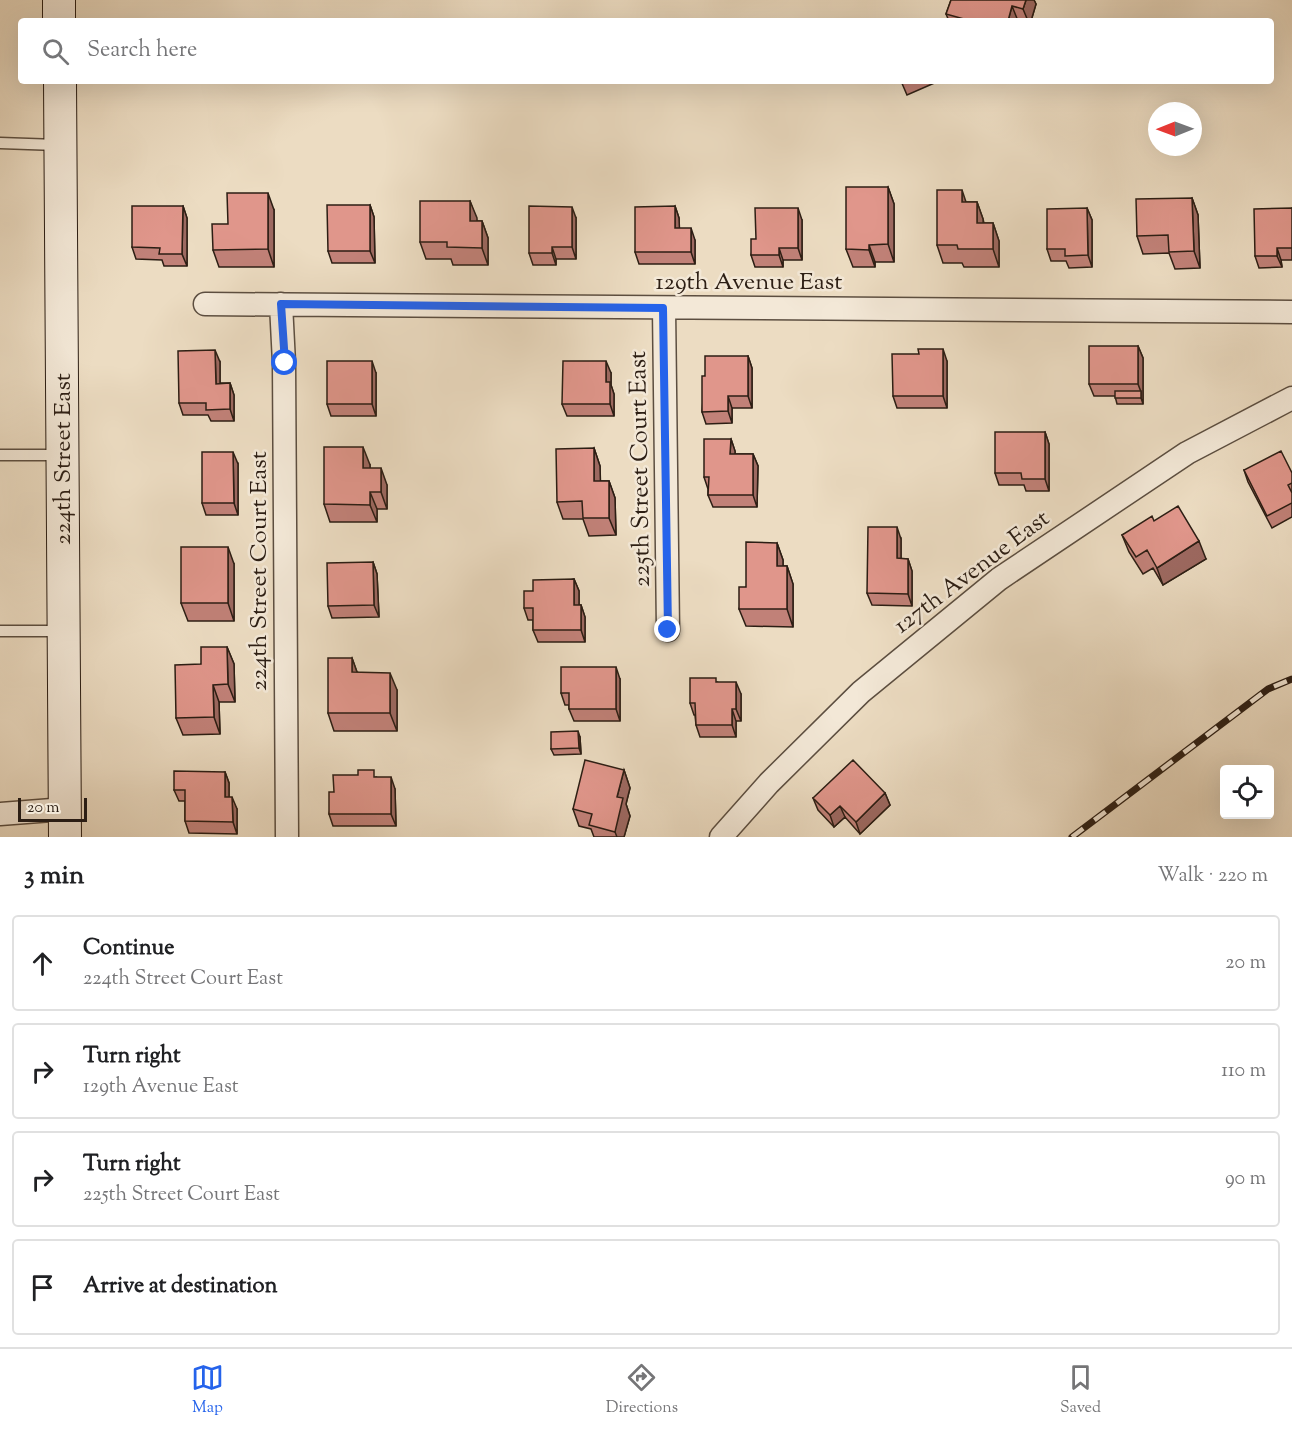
<!DOCTYPE html>
<meta charset="utf-8">
<style>
body{margin:0;font-family:"Sorts Mill Goudy",serif;background:#f2f2f2;color:#202124}
.controls{position:absolute;right:18px;bottom:18px;display:grid;overflow:hidden;border-radius:6px;box-shadow:0 6px 24px #0002}
.controls button{width:54px;height:54px;display:grid;place-items:center;padding:0;border:0;border-bottom:2px solid #e0e0e0;background:#fff;color:#202124;font:30px sans-serif}
.compass{position:absolute;left:1148px;top:102px;width:54px;height:54px;border-radius:50%;background:#fff;box-shadow:0 6px 24px #0002;rotate:269deg}
.scale{position:absolute;left:18px;bottom:15px;width:69px;box-sizing:border-box;padding-left:6px;border:3px solid #2c1e14;border-top:0;font-size:16px;line-height:21px;white-space:nowrap;color:#2c1e14;-webkit-text-stroke:4px #f3e8d7;paint-order:stroke}
.stop{position:absolute;width:18px;height:18px;margin:-14px;border:4px solid #2563eb;border-radius:50%;background:#fff}
.stop.end{background:#2563eb;border-color:#fff;box-shadow:0 2px 6px #0008}
.list{margin:0;padding:0;list-style:none}
h2{display:flex;justify-content:space-between;align-items:center;height:78px;margin:0;padding:0 24px;font-size:26px}
h2 small{font-size:20px;font-weight:400;color:#757577}
.list li{display:grid;grid-template-columns:39px 1fr auto;gap:18px;align-items:center;box-sizing:border-box;height:96px;margin:0 12px 12px;padding:0 12px;border:2px solid #e0e0e0;border-radius:6px}
.list b{display:block;font-size:22px;white-space:nowrap}
.list p{margin:0;font-size:20px;white-space:nowrap;color:#757577}
.list em{font-size:20px;font-style:normal;color:#757577}
.icon{flex:none;width:33px;height:33px;fill:none;stroke:currentColor;stroke-width:2;stroke-linecap:round;stroke-linejoin:round}
.map{position:relative;flex:none;width:1292px;height:837px;overflow:hidden}
.search{position:absolute;background:#fff;box-shadow:0 6px 24px #0002;left:18px;right:18px;top:18px;height:66px;display:flex;align-items:center;gap:15px;box-sizing:border-box;padding:0 21px;border-radius:6px;color:#757577;font-size:22px}
.sheet{height:510px;background:#fff}
nav{display:flex;justify-content:space-around;align-items:center;box-sizing:border-box;height:84px;border-top:2px solid #e0e0e0;background:#fff;font-size:16px;color:#757577}
nav a{display:grid;justify-items:center;gap:3px}
nav .on{color:#2563eb}
.map>svg:first-child{display:block}
.lines{fill:none;stroke-linecap:round;stroke-linejoin:round}
.service-casing{stroke:#5c4e40;stroke-width:13}
.minor-casing{stroke:#5c4e40;stroke-width:25}
.secondary-casing{stroke:#2c1e14;stroke-width:34}
.service{stroke:#f3e8d7;stroke-width:10}
.minor{stroke:#f3e8d7;stroke-width:22}
.secondary{stroke:#f3e8d7;stroke-width:32}
.rail-casing{stroke:#2c1e14;stroke-width:7}
.rail{stroke:#f3e8d7;stroke-width:4.5;stroke-dasharray:14;stroke-linecap:butt}
.wall{fill:#c18178;stroke:#2c1e14;stroke-width:1.5}
.shaded-wall{fill:#9d6961;stroke:#2c1e14;stroke-width:1.5}
.building{fill:#e0968b;stroke:#2c1e14;stroke-width:1.5}
.route{stroke:#2563eb;stroke-width:8}
.labels{text-anchor:middle;stroke-width:5;stroke-linejoin:round;paint-order:stroke}
.street-label{font-size:24px;fill:#2c1e14;stroke:#f3e8d7}
</style>
<div class="map">
<svg width="1292" height="837" viewBox="0 0 1292 837">
<rect width="100%" height="100%" fill="#ecdcc2"/>
<filter id="stains"><feTurbulence type="fractalNoise" baseFrequency=".00333" numOctaves="4"/><feColorMatrix values="0 0 0 0 .2 0 0 0 0 .09 0 0 0 0 .02 0 0 0 .5 -.17"/></filter>
<radialGradient id="worn" r=".72"><stop offset=".6" stop-color="#630" stop-opacity="0"/><stop offset="1" stop-color="#630" stop-opacity=".3"/></radialGradient>
<g class="lines">
<g class="service-casing">
<path id="service" d="M 0,143 L 57,145
M 0,455 L 59,455
M 0,631 L 60,631"/>
</g>
<g class="minor-casing">
<path id="minor" d="M 205,304 L 1292,312
M 281,304 L 284,363 L 287,837
M 664,308 L 668,630
M 0,814 L 65,809
M 721,837 L 769,783 L 861,692 L 999,579 L 1187,453 L 1292,398"/>
</g>
<g class="secondary-casing">
<path id="secondary" d="M 59,0 L 59,21
M 60,81 L 65,837"/>
</g>
<use href="#service" class="service"/>
<use href="#minor" class="minor"/>
<use href="#secondary" class="secondary"/>
<g class="rail-casing">
<path id="rail" d="M 1072,837 L 1268,689 L 1292,679"/>
</g>
<use href="#rail" class="rail"/>
</g>
<path class="wall" d="M 951,0 L 1034,0 L 1036,4 L 1031,21 L 949,21 L 946,14 Z
M 901,81 L 939,81 L 907,95 Z
M 888,187 L 894,204 L 894,262 L 875,262 L 875,267 L 853,267 L 846,249 Z
M 1192,198 L 1198,215 L 1200,268 L 1175,269 L 1169,253 L 1143,254 L 1137,236 Z
M 470,201 L 477,221 L 482,221 L 488,238 L 488,265 L 453,265 L 451,259 L 426,259 L 420,242 Z
M 966,202 L 977,202 L 983,219 L 984,223 L 993,223 L 999,241 L 999,267 L 964,267 L 962,263 L 943,263 L 937,245 Z
M 370,205 L 374,217 L 375,263 L 332,263 L 328,251 Z
M 183,206 L 187,218 L 187,266 L 164,266 L 162,260 L 136,259 L 132,247 Z
M 675,206 L 679,218 L 679,228 L 695,240 L 695,264 L 639,264 L 635,252 Z
M 1087,208 L 1092,220 L 1092,267 L 1069,268 L 1066,261 L 1051,261 L 1047,249 Z
M 1292,208 L 1292,260 L 1281,260 L 1282,267 L 1259,268 L 1255,256 Z
M 274,210 L 274,267 L 219,267 L 213,250 Z
M 576,218 L 576,259 L 556,259 L 556,265 L 533,265 L 529,253 Z
M 802,220 L 802,260 L 783,260 L 783,267 L 755,267 L 751,255 L 756,239 Z
M 1138,346 L 1143,358 L 1143,404 L 1117,404 L 1115,396 L 1094,396 L 1089,384 Z
M 919,354 L 947,361 L 947,408 L 897,408 L 893,396 Z
M 748,356 L 752,368 L 752,408 L 732,408 L 732,423 L 706,424 L 702,412 L 705,376 Z
M 220,362 L 220,383 L 230,383 L 234,395 L 234,421 L 211,421 L 208,415 L 183,415 L 179,403 Z
M 376,373 L 376,416 L 331,416 L 327,404 Z
M 611,373 L 611,385 L 614,394 L 614,416 L 567,416 L 562,404 Z
M 1045,432 L 1049,444 L 1049,491 L 1026,491 L 1024,485 L 999,485 L 995,473 Z
M 731,439 L 735,451 L 735,454 L 753,454 L 758,466 L 757,507 L 713,507 L 708,495 L 708,489 L 704,477 Z
M 594,448 L 600,466 L 600,481 L 609,481 L 615,498 L 616,535 L 589,536 L 583,519 L 563,519 L 557,502 Z
M 238,464 L 238,515 L 206,515 L 202,503 Z
M 370,465 L 370,468 L 387,485 L 387,509 L 377,509 L 377,522 L 330,522 L 324,504 Z
M 1244,470 L 1292,473 L 1292,517 L 1272,528 L 1248,482 Z
M 1154,521 L 1206,559 L 1163,585 L 1153,568 L 1143,574 L 1129,552 L 1122,535 Z
M 901,539 L 901,559 L 908,559 L 912,571 L 912,606 L 872,605 L 867,593 Z
M 777,543 L 783,560 L 783,566 L 787,566 L 793,584 L 793,627 L 746,626 L 739,609 L 746,587 Z
M 373,562 L 377,574 L 379,617 L 332,618 L 328,606 Z
M 234,564 L 234,621 L 188,621 L 181,603 Z
M 574,579 L 579,591 L 579,605 L 581,605 L 585,617 L 585,642 L 538,642 L 533,630 L 533,620 L 528,620 L 524,608 L 533,591 Z
M 227,647 L 234,664 L 235,702 L 219,702 L 220,734 L 183,735 L 176,718 L 201,664 Z
M 352,658 L 357,672 L 397,690 L 397,731 L 334,731 L 328,713 Z
M 620,679 L 620,721 L 574,721 L 569,709 L 569,705 L 565,705 L 561,693 Z
M 717,682 L 741,694 L 741,721 L 736,721 L 736,737 L 700,737 L 696,725 L 695,715 L 694,715 L 690,703 Z
M 580,737 L 581,754 L 554,755 L 551,749 Z
M 624,770 L 630,788 L 626,804 L 630,816 L 624,837 L 594,837 L 591,829 L 579,826 L 573,809 Z
M 225,772 L 229,783 L 229,797 L 237,809 L 237,834 L 189,833 L 185,821 L 185,801 L 179,801 L 174,790 Z
M 376,777 L 395,789 L 396,826 L 333,826 L 329,814 L 334,792 Z
M 885,793 L 890,805 L 860,834 L 845,817 L 834,827 L 818,810 L 813,798 Z"/>
<path class="shaded-wall" d="M 1026,0 L 1034,0 L 1036,4 L 1031,21 L 1028,21 L 1023,9 Z
M 1012,6 L 1018,21 L 1008,21 Z
M 888,187 L 894,204 L 894,262 L 888,244 Z
M 962,190 L 968,208 L 962,202 Z
M 268,193 L 274,210 L 274,267 L 268,249 Z
M 1192,198 L 1198,215 L 1200,268 L 1194,251 Z
M 470,201 L 477,218 L 477,238 L 470,221 Z
M 977,202 L 983,219 L 984,241 L 977,223 Z
M 370,205 L 374,217 L 375,263 L 370,251 Z
M 183,206 L 187,218 L 187,266 L 182,254 Z
M 675,206 L 679,218 L 680,240 L 675,228 Z
M 572,207 L 576,218 L 576,259 L 572,247 Z
M 798,208 L 802,220 L 802,260 L 798,248 Z
M 1087,208 L 1092,220 L 1092,267 L 1088,255 Z
M 482,221 L 488,238 L 488,265 L 482,248 Z
M 993,223 L 999,241 L 999,267 L 993,249 Z
M 691,228 L 695,240 L 695,264 L 691,252 Z
M 869,245 L 875,262 L 875,267 L 869,250 Z
M 552,247 L 556,259 L 556,265 L 552,253 Z
M 779,248 L 783,260 L 783,267 L 779,255 Z
M 1277,248 L 1281,260 L 1282,267 L 1277,256 Z
M 1138,346 L 1143,358 L 1143,404 L 1141,398 L 1141,392 L 1138,384 Z
M 943,349 L 947,361 L 947,408 L 943,396 Z
M 215,350 L 220,362 L 220,395 L 216,384 Z
M 748,356 L 752,368 L 752,408 L 748,396 Z
M 372,361 L 376,373 L 376,416 L 372,404 Z
M 606,361 L 611,373 L 611,385 L 614,394 L 614,416 L 610,404 L 606,382 Z
M 230,383 L 234,395 L 234,421 L 230,409 Z
M 728,396 L 732,408 L 732,423 L 728,411 Z
M 1045,432 L 1049,444 L 1049,491 L 1045,479 Z
M 731,439 L 735,451 L 735,466 L 730,454 Z
M 363,447 L 370,465 L 370,485 L 363,468 Z
M 594,448 L 600,466 L 601,498 L 594,481 Z
M 233,452 L 238,464 L 238,515 L 234,503 Z
M 753,454 L 758,466 L 757,507 L 753,495 Z
M 381,468 L 387,485 L 387,509 L 381,492 Z
M 609,481 L 615,498 L 616,535 L 609,518 Z
M 370,492 L 377,509 L 377,522 L 370,505 Z
M 897,527 L 901,539 L 901,570 L 897,558 Z
M 1199,541 L 1206,559 L 1163,585 L 1157,568 Z
M 777,543 L 783,560 L 783,584 L 777,566 Z
M 228,547 L 234,564 L 234,621 L 228,603 Z
M 908,559 L 912,571 L 912,606 L 908,594 Z
M 373,562 L 377,574 L 379,617 L 374,605 Z
M 787,566 L 793,584 L 793,627 L 787,609 Z
M 574,579 L 579,591 L 579,617 L 574,605 Z
M 581,605 L 585,617 L 585,642 L 581,630 Z
M 227,647 L 234,664 L 235,702 L 228,684 Z
M 352,658 L 358,675 L 352,672 Z
M 616,667 L 620,679 L 620,721 L 616,709 Z
M 390,673 L 397,690 L 397,731 L 390,713 Z
M 736,682 L 741,694 L 741,721 L 736,709 Z
M 213,685 L 219,702 L 220,734 L 214,717 Z
M 732,709 L 736,721 L 736,737 L 732,725 Z
M 578,731 L 580,737 L 581,754 L 579,748 Z
M 624,770 L 630,788 L 626,804 L 630,816 L 624,837 L 617,837 L 615,832 L 617,797 Z
M 225,772 L 229,783 L 229,808 L 225,797 Z
M 391,777 L 395,789 L 396,826 L 391,814 Z
M 885,793 L 890,805 L 860,834 L 856,822 Z
M 232,797 L 237,809 L 237,834 L 233,822 Z
M 840,806 L 845,817 L 834,827 L 830,815 Z"/>
<path class="building" d="M 951,0 L 1026,0 L 1023,9 L 1012,6 L 1008,21 L 971,21 L 946,14 Z
M 846,187 L 888,187 L 888,244 L 869,245 L 869,250 L 846,249 Z
M 937,190 L 962,190 L 962,202 L 977,202 L 977,223 L 993,223 L 993,249 L 958,249 L 957,245 L 937,245 Z
M 227,193 L 268,193 L 268,249 L 213,250 L 212,224 L 228,224 Z
M 1192,198 L 1194,251 L 1169,252 L 1168,235 L 1137,236 L 1136,199 Z
M 420,201 L 470,201 L 470,221 L 482,221 L 482,248 L 447,247 L 447,242 L 420,242 Z
M 327,205 L 370,205 L 370,251 L 328,251 Z
M 132,206 L 183,206 L 182,254 L 159,254 L 160,248 L 132,247 Z
M 529,206 L 572,207 L 572,247 L 552,247 L 552,253 L 529,253 Z
M 675,206 L 675,228 L 691,228 L 691,252 L 635,252 L 635,207 Z
M 755,208 L 798,208 L 798,248 L 779,248 L 779,255 L 751,255 L 751,239 L 756,239 Z
M 1087,208 L 1088,255 L 1065,256 L 1065,249 L 1047,249 L 1047,209 Z
M 1292,208 L 1292,248 L 1277,248 L 1277,256 L 1255,256 L 1254,209 Z
M 1089,346 L 1138,346 L 1138,384 L 1089,384 Z
M 918,349 L 943,349 L 943,396 L 893,396 L 892,354 L 919,354 Z
M 215,350 L 216,384 L 230,383 L 230,409 L 206,410 L 206,403 L 179,403 L 178,351 Z
M 705,356 L 748,356 L 748,396 L 728,396 L 728,411 L 702,412 L 702,376 L 705,376 Z
M 327,361 L 372,361 L 372,404 L 327,404 Z
M 563,361 L 606,361 L 606,382 L 610,382 L 610,404 L 562,404 Z
M 1115,391 L 1141,391 L 1141,398 L 1115,398 Z
M 995,432 L 1045,432 L 1045,479 L 1022,479 L 1021,473 L 995,473 Z
M 704,439 L 731,439 L 730,454 L 753,454 L 753,495 L 708,495 L 709,477 L 704,477 Z
M 324,447 L 363,447 L 363,468 L 381,468 L 381,492 L 370,492 L 370,505 L 324,504 Z
M 594,448 L 594,481 L 609,481 L 609,518 L 583,518 L 582,501 L 557,502 L 556,449 Z
M 1281,451 L 1292,473 L 1292,483 L 1288,485 L 1292,493 L 1292,503 L 1267,516 L 1244,470 Z
M 202,452 L 233,452 L 234,503 L 202,503 Z
M 1178,506 L 1199,541 L 1157,568 L 1147,550 L 1136,557 L 1122,535 L 1152,516 L 1154,521 Z
M 868,527 L 897,527 L 897,558 L 908,559 L 908,594 L 867,593 Z
M 746,542 L 777,543 L 777,566 L 787,566 L 787,609 L 739,609 L 739,587 L 746,587 Z
M 181,547 L 228,547 L 228,603 L 181,603 Z
M 373,562 L 374,605 L 328,606 L 327,563 Z
M 574,579 L 574,605 L 581,605 L 581,630 L 533,630 L 533,608 L 524,608 L 524,591 L 533,591 L 533,580 Z
M 201,647 L 227,647 L 228,684 L 213,685 L 214,717 L 176,718 L 175,665 L 201,664 Z
M 328,658 L 352,658 L 352,672 L 390,673 L 390,713 L 328,713 Z
M 561,667 L 616,667 L 616,709 L 569,709 L 569,693 L 561,693 Z
M 690,678 L 716,678 L 716,682 L 736,682 L 736,709 L 732,709 L 732,725 L 696,725 L 695,703 L 690,703 Z
M 578,731 L 579,748 L 551,749 L 551,732 Z
M 585,760 L 624,770 L 617,797 L 623,798 L 615,832 L 589,825 L 592,814 L 573,809 Z
M 853,760 L 885,793 L 856,822 L 840,806 L 830,815 L 813,798 Z
M 358,770 L 374,770 L 374,777 L 391,777 L 391,814 L 329,814 L 329,792 L 334,792 L 333,775 L 358,775 Z
M 174,771 L 225,772 L 225,797 L 232,797 L 233,822 L 185,821 L 185,790 L 174,790 Z"/>
<g class="lines">
<path class="route" d="M 285,363 L 281,304 L 663,308 L 668,630"/>
</g>
<g class="labels">
<g class="street-label">
<text x="749" y="289">129th Avenue East</text>
<text transform="translate(62 459) rotate(-90)" y="8">224th Street East</text>
<text transform="translate(639 469) rotate(-91)" y="8">225th Street Court East</text>
<text transform="translate(258 571) rotate(-90)" y="8">224th Street Court East</text>
<text transform="translate(971 571) rotate(-37)" y="8">127th Avenue East</text>
</g>
</g>
<rect width="100%" height="100%" filter="url(#stains)"/>
<rect width="100%" height="100%" fill="url(#worn)"/>
</svg>
<div class="controls">
<button><svg class="icon" aria-label="locate" viewBox="0 0 24 24"><circle cx="12" cy="12" r="6"/><path d="M12 2v4M12 18v4M2 12h4M18 12h4"/></svg></button>
</div>
<svg class="compass" viewBox="-18 -18 36 36"><path d="M0-13l5 13h-10z" fill="#e53935"/><path d="M0 13l5-13h-10z" fill="#757577"/></svg>
<div class="scale">20 m</div>
<div class="stop" style="left:285px;top:363px"></div>
<div class="stop end" style="left:668px;top:630px"></div>
<div class="search"><svg class="icon" aria-label="search" viewBox="0 0 24 24"><circle cx="10" cy="10" r="6"/><path d="M15 15l6 6"/></svg>Search here</div>
</div>
<section class="sheet">
<h2>3 min<small>Walk · 220 m</small></h2>
<ul class="list">
<li><svg class="icon" aria-label="ahead" viewBox="0 0 24 24"><path d="M12 20V5M6 11l6-6 6 6"/></svg><div><b>Continue</b><p>224th Street Court East</p></div><em>20 m</em></li>
<li><svg class="icon" aria-label="right" viewBox="0 0 24 24"><path d="M7 20v-9h11M14 6l5 5-5 5"/></svg><div><b>Turn right</b><p>129th Avenue East</p></div><em>110 m</em></li>
<li><svg class="icon" aria-label="right" viewBox="0 0 24 24"><path d="M7 20v-9h11M14 6l5 5-5 5"/></svg><div><b>Turn right</b><p>225th Street Court East</p></div><em>90 m</em></li>
<li><svg class="icon" aria-label="arrive" viewBox="0 0 24 24"><path d="M6 21V4h12l-3 4 3 4H6"/></svg><div><b>Arrive at destination</b></div></li>
</ul>
</section>
<nav>
<a class="on"><svg class="icon" aria-label="map" viewBox="0 0 24 24"><path d="M3 6l6-2 6 2 6-2v14l-6 2-6-2-6 2zM9 4v14M15 6v14"/></svg>Map</a>
<a><svg class="icon" aria-label="directions" viewBox="0 0 24 24"><path d="M12 3l9 9-9 9-9-9zM9 14v-3h6M13 9l2 2-2 2"/></svg>Directions</a>
<a><svg class="icon" aria-label="saved" viewBox="0 0 24 24"><path d="M7 4h10v16l-5-4-5 4z"/></svg>Saved</a>
</nav>
